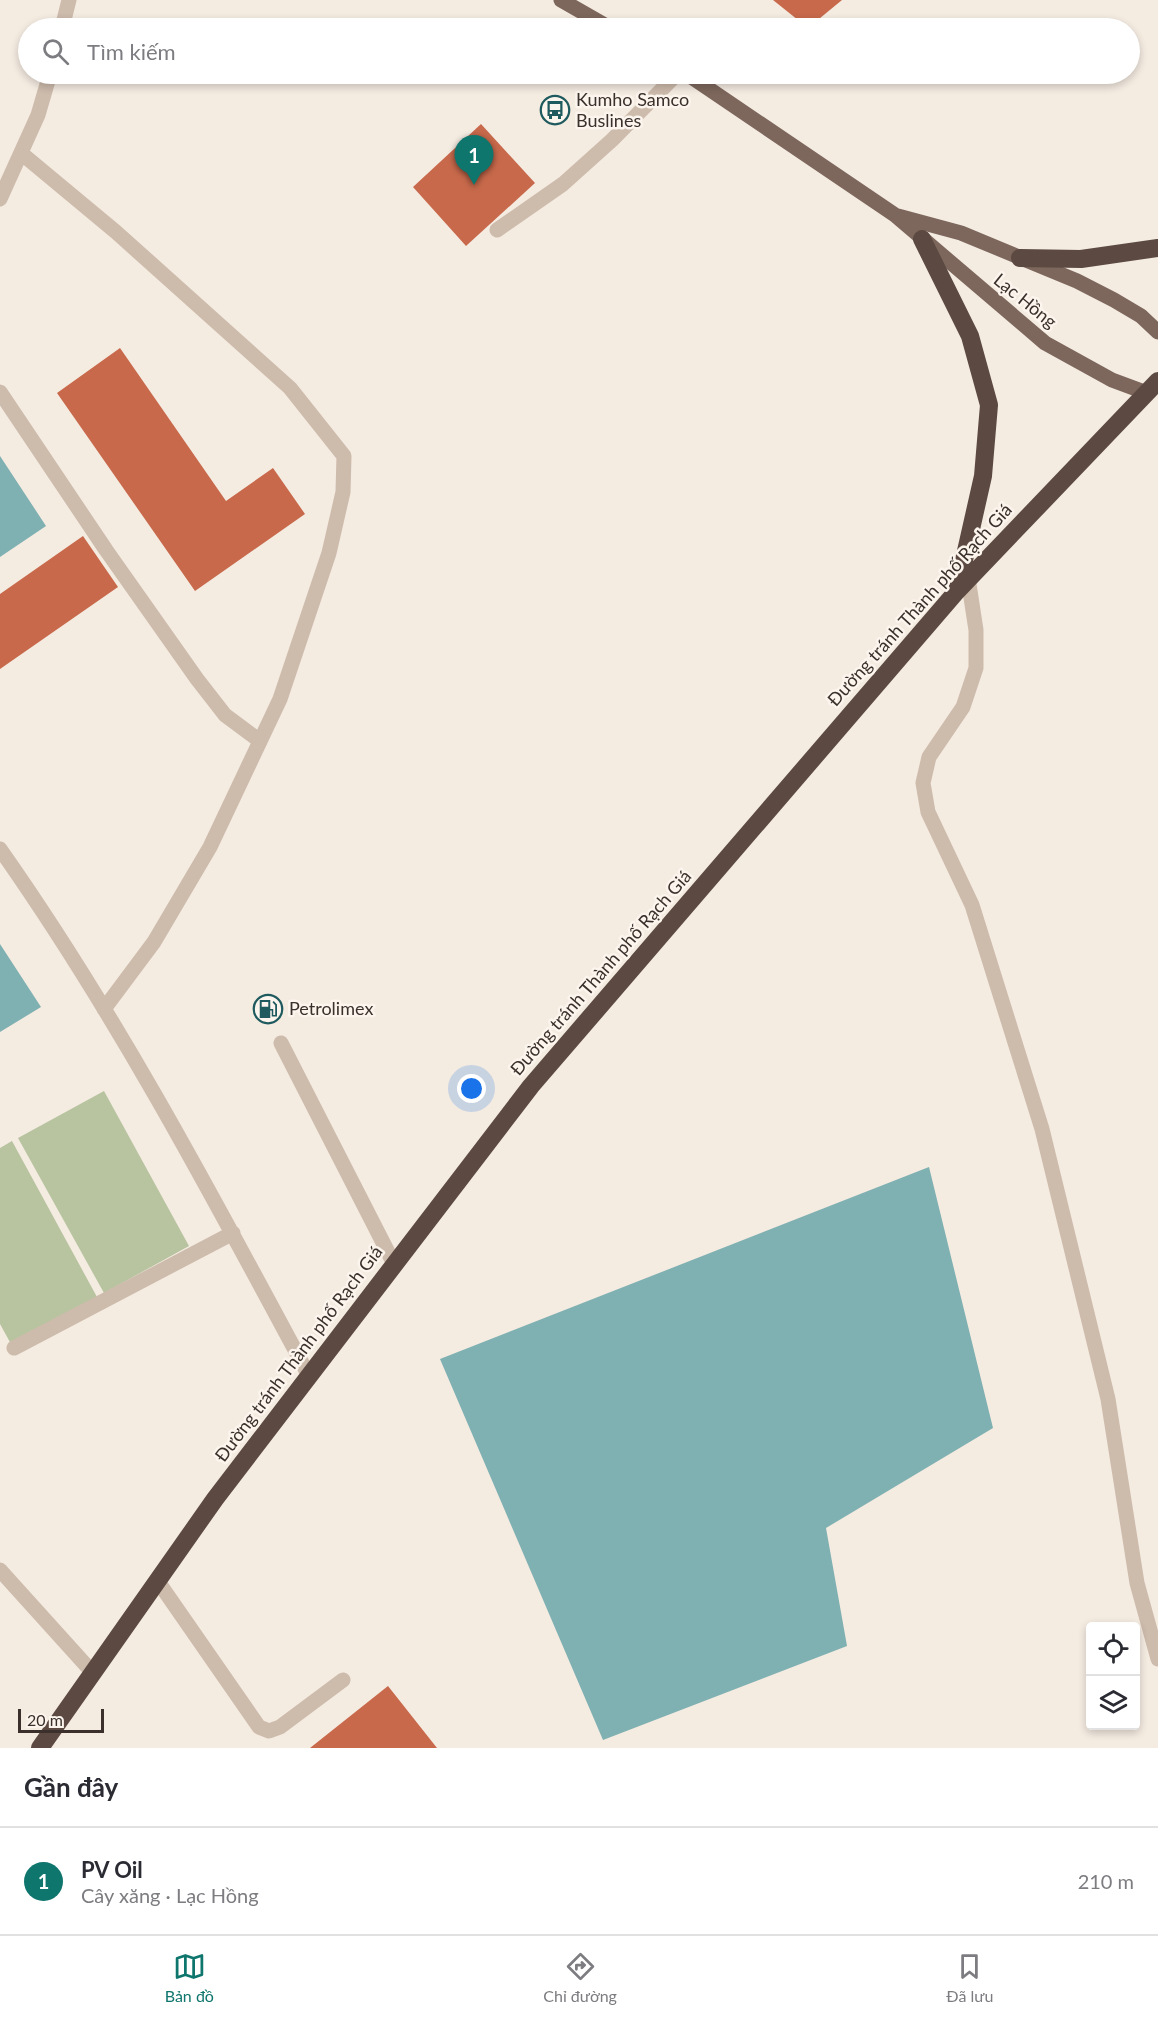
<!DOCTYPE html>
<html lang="vi">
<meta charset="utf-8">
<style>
body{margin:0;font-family:Lato,sans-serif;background:#f2f2f3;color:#2b2b33}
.controls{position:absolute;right:18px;bottom:18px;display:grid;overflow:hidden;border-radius:6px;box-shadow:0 3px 9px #0003}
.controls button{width:54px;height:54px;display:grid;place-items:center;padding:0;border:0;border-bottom:2px solid #e1e1e2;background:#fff;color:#2b2b33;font:30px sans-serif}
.scale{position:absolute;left:18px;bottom:15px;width:86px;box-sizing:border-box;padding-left:6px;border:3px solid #3b302b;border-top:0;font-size:16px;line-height:21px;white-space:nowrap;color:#3b302b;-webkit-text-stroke:4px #fbf5ee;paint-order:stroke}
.you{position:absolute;left:472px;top:1089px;width:21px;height:21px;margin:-15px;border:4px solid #fff;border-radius:50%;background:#1a73e8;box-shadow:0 0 0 9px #1a73e833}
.badge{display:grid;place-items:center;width:39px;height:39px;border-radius:50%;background:#0f766e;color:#fff;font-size:20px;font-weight:700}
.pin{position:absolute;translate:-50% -50px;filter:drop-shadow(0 2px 3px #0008)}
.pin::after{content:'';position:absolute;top:32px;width:21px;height:18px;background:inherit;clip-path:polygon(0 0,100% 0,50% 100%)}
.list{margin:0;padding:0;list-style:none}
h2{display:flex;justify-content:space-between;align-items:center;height:78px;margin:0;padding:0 24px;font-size:26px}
h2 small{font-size:20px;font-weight:400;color:#7c7c81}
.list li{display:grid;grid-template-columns:39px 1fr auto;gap:18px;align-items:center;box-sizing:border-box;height:108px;padding:0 24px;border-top:2px solid #e1e1e2}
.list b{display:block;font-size:22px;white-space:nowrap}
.list p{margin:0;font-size:20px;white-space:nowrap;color:#7c7c81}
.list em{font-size:20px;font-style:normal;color:#7c7c81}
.icon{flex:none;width:33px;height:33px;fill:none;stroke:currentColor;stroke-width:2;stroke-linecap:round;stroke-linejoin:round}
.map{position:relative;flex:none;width:1158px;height:1748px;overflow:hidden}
.search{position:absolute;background:#fff;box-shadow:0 3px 9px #0003;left:18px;right:18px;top:18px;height:66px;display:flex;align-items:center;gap:15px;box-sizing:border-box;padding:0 21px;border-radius:33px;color:#7c7c81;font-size:22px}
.sheet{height:186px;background:#fff}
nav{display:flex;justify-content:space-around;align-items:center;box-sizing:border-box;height:84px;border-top:2px solid #e1e1e2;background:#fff;font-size:16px;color:#7c7c81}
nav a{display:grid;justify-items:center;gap:3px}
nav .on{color:#0f766e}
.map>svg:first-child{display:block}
.green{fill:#b8c4a0}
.water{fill:#7fb0b2}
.building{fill:#c8694b}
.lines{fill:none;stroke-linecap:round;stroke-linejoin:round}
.minor{stroke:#cdbbac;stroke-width:15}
.major{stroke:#7d675c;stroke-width:15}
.highway{stroke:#5c4a42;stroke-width:18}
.labels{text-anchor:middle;stroke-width:5;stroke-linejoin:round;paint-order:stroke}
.poi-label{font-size:18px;fill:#3b302b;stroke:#fbf5ee;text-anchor:start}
.street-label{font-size:18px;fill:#3b302b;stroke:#fbf5ee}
</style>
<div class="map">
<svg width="1158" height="1748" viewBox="0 0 1158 1748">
<rect width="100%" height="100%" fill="#f4ebe1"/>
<path class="green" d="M 104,1091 L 189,1246 L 104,1293 L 18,1138 Z
M 12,1141 L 97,1297 L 11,1344 L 0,1324 L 0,1148 Z"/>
<path class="water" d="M 0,456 L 46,526 L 0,557 Z
M 0,944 L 41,1007 L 0,1032 Z
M 929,1167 L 993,1428 L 826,1528 L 847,1646 L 603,1740 L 440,1359 Z"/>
<path class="building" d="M 773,0 L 842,0 L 808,28 Z
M 481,124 L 535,183 L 466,246 L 413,187 Z
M 120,348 L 226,501 L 273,468 L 305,514 L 195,591 L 57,393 Z
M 83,536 L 118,587 L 0,669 L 0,594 Z
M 388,1686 L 437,1748 L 310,1748 Z"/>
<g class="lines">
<path class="minor" d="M 62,28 L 69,0
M 21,153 L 116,232 L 290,388 L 344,456 L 343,492 L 329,553 L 280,699 L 210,847 L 154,942 L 104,1009
M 0,199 L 38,115 L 50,74
M 497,230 L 563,184 L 612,140 L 677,74
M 0,392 L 106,550 L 197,679 L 225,715 L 260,741
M 968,578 L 976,630 L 976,668 L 963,707 L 929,757 L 923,783 L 928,812 L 972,905 L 1042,1129 L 1108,1399 L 1137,1583 L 1158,1659
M 0,849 C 117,1015 213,1197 309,1376
M 281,1043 L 394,1264
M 14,1348 L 233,1233
M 0,1570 L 93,1673
M 157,1580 L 259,1727 L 269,1731 L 280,1727 L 343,1680"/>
<path class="major" d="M 561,0 L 610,28
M 687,74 L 895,215 L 1045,343 L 1112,380 L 1147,393
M 898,216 L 961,233 L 1077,281 L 1114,300 L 1141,316 L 1158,332"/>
<path class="highway" d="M 922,239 L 970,336 L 989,405 L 983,476 L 957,591
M 1020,258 L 1081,259 L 1158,248
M 40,1748 L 215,1499 L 531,1086 L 957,591 L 1158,381"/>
</g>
<defs>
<g id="bus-ring" transform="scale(1.5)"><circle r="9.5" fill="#fbf5ee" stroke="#1f5a5e" stroke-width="1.5"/><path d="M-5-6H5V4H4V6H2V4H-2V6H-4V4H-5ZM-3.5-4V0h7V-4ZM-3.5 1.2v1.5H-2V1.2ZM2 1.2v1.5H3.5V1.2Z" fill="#1f5a5e"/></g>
<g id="fuel-ring" transform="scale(1.5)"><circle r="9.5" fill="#fbf5ee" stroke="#1f5a5e" stroke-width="1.5"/><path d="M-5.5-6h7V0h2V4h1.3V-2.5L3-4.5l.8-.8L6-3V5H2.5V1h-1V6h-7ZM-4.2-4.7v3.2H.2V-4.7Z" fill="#1f5a5e"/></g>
</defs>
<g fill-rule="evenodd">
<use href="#bus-ring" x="555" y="110"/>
<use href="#fuel-ring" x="268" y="1009"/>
</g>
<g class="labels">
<g class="poi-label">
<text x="576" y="106">Kumho Samco<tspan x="576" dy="21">Buslines</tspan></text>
<text x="289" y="1015">Petrolimex</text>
</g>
<g class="street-label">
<text transform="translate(1025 301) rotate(39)" y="6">Lạc Hồng</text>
<text transform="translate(920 605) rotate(-48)" y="6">Đường tránh Thành phố Rạch Giá</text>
<text transform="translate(601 973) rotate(-49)" y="6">Đường tránh Thành phố Rạch Giá</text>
<text transform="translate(299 1354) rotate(-53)" y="6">Đường tránh Thành phố Rạch Giá</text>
</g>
</g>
</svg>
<div class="controls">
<button><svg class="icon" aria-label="locate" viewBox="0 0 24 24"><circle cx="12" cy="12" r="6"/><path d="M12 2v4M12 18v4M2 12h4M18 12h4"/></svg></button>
<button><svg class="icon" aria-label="layers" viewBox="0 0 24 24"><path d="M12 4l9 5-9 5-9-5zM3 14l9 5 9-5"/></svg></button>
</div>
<div class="scale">20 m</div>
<div class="you"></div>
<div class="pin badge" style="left:474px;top:185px">1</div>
<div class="search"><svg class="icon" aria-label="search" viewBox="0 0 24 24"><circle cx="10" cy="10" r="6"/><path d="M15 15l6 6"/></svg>Tìm kiếm</div>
</div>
<section class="sheet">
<h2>Gần đây<small></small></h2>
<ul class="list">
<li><span class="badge">1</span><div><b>PV Oil</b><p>Cây xăng · Lạc Hồng</p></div><em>210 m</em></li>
</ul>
</section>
<nav>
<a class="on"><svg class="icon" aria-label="map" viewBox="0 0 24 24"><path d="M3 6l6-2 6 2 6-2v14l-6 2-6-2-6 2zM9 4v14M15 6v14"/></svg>Bản đồ</a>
<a><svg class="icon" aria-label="directions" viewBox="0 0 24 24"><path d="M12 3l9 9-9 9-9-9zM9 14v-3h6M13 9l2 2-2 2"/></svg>Chỉ đường</a>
<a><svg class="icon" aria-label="saved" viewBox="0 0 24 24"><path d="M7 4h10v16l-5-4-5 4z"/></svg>Đã lưu</a>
</nav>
